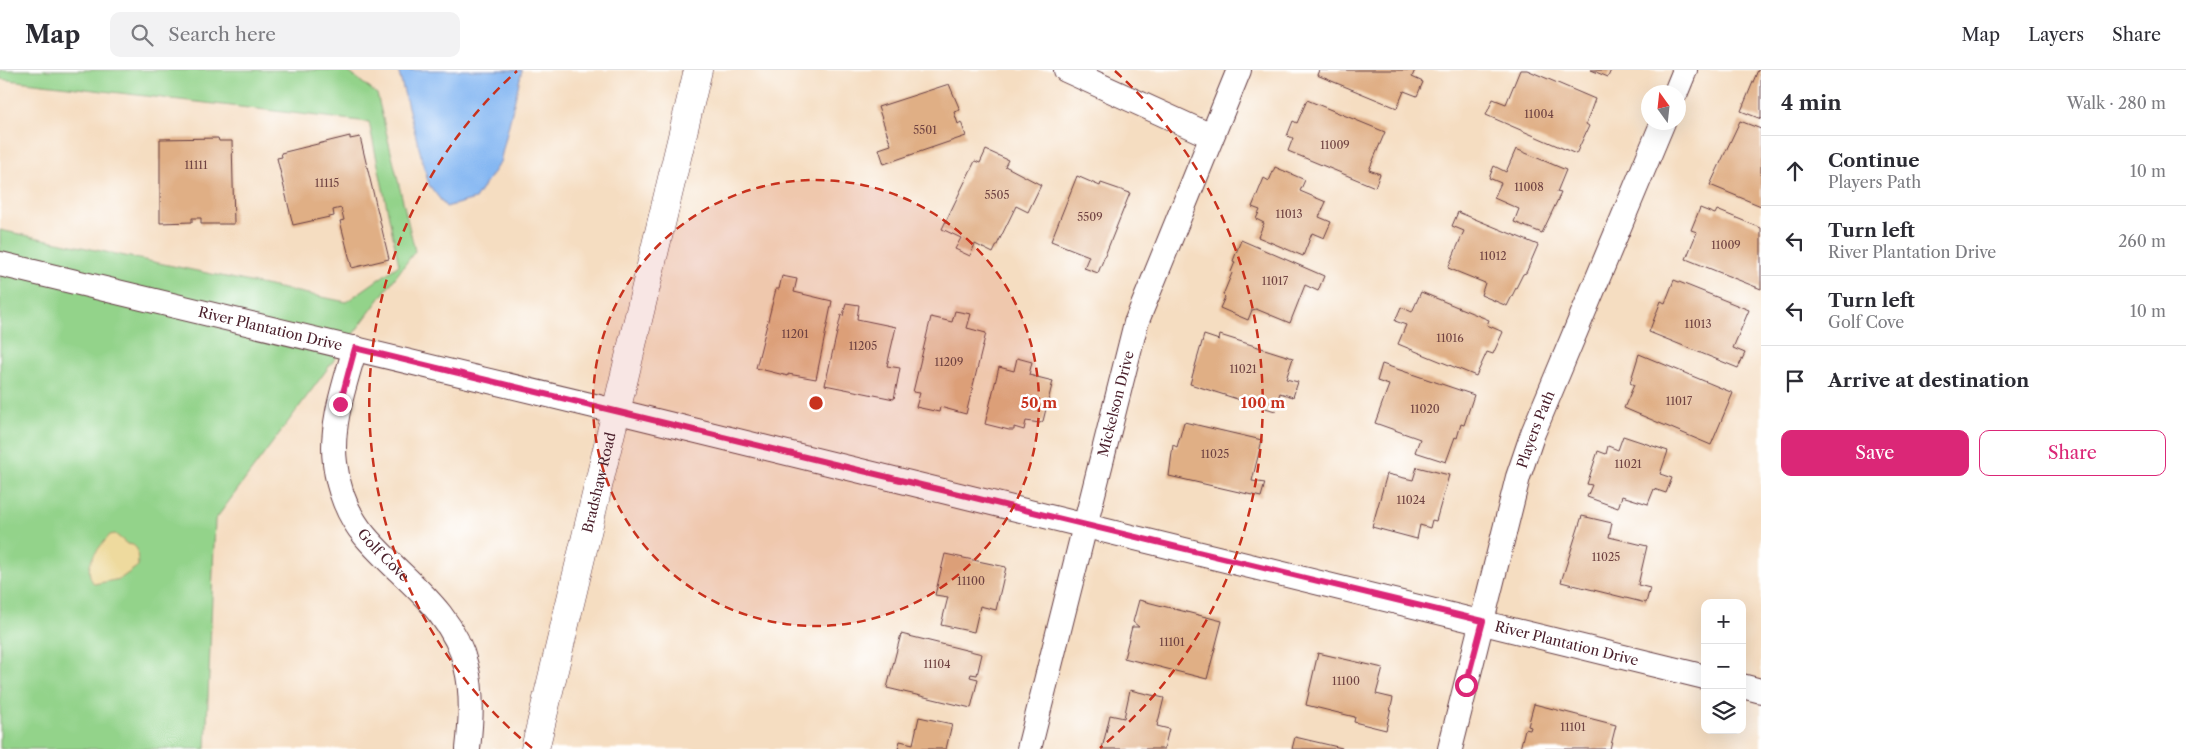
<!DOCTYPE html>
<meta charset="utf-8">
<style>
body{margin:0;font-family:"Libre Caslon Text",serif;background:#f2f2f3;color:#2b2b33}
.controls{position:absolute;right:15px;bottom:15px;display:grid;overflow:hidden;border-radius:10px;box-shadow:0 5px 20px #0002}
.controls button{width:45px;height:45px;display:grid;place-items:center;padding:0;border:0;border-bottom:1px solid #e1e1e2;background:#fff;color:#2b2b33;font:25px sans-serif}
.compass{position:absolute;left:1641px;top:15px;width:45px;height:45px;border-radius:50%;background:#fff;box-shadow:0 5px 20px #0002;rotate:345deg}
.stop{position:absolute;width:15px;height:15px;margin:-11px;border:4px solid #db2777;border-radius:50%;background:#fff}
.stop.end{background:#db2777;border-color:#fff;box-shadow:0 1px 5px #0008}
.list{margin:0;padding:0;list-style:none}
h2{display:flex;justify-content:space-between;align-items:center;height:65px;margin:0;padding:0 20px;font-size:21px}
h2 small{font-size:16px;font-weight:400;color:#7c7c81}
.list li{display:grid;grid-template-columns:32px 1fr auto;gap:15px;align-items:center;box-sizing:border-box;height:70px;padding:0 20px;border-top:1px solid #e1e1e2}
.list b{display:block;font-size:19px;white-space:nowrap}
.list p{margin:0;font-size:16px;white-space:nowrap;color:#7c7c81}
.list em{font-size:16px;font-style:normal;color:#7c7c81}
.actions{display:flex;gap:10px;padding:15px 20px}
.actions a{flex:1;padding:11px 0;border:1px solid #db2777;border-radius:10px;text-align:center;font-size:18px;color:#db2777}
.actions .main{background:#db2777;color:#fff}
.icon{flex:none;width:28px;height:28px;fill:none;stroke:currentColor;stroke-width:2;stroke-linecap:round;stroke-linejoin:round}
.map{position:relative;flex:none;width:1761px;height:679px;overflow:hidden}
header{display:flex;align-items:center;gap:30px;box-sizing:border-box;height:70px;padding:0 25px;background:#fff;border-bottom:1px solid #e1e1e2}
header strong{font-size:24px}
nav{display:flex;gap:28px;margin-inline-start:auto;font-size:18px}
.search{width:350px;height:45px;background:#f2f2f3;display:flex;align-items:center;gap:12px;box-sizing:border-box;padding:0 18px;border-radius:10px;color:#7c7c81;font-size:19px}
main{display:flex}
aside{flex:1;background:#fff}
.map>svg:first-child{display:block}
.green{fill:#93d38a;stroke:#6e795a}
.sand{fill:#eeda9e;stroke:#9c7c64}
.water{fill:#85b7f2;stroke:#686b8e}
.building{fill:#e0af85}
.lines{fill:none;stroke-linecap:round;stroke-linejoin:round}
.minor-casing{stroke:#643c42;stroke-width:26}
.tertiary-casing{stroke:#643c42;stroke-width:29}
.minor{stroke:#fff;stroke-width:24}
.tertiary{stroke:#fff;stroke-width:28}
.route{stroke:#db2777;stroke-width:6}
.ring{fill:none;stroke:#c8321e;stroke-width:2.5;stroke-dasharray:9 6}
.labels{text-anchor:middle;stroke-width:5;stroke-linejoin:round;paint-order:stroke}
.number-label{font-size:11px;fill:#704342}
.street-label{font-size:14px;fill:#4a1f2b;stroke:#fff}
.centre{fill:#c8321e;stroke:#fff;stroke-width:2.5}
.ring-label{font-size:15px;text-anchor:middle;font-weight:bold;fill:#c8321e;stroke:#fff;stroke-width:5;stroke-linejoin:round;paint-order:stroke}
</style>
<header>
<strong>Map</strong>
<div class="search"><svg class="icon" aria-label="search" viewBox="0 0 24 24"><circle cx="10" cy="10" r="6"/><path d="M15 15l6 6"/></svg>Search here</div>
<nav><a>Map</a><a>Layers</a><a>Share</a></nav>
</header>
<main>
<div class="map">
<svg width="1761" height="679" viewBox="0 0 1761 679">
<rect width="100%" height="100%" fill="#fff"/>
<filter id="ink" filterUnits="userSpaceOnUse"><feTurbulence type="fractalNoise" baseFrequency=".02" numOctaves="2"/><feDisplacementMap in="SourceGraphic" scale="10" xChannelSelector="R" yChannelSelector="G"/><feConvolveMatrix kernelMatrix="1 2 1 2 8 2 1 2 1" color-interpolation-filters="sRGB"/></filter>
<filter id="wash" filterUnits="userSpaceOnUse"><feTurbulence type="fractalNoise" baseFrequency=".0096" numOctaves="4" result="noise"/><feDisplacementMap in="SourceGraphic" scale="20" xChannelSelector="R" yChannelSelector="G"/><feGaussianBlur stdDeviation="1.12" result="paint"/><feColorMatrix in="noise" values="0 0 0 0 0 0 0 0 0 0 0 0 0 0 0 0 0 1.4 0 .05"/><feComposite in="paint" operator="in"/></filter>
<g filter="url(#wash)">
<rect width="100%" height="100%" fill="#f5ddc1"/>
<path class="green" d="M 0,0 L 346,0 L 377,24 L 415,181 L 215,450 L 206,679 L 0,679 L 0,160 L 346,232 L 399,195 L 369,52 L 0,9 Z"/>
<path class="sand" d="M 115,464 L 127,474 L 133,475 L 137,479 L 138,496 L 120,509 L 94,514 C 81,496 98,479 110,465 Z"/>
<path class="water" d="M 398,0 L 522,0 L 500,92 L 475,129 L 446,137 L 429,115 Z"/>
<g id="blocks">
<path class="building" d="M 1319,0 L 1415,0 L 1412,7 L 1423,12 L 1417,26 L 1404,21 L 1397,38 L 1317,5 Z
M 1520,0 L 1527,0 L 1595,29 L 1586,54 L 1589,56 L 1576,84 L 1486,45 L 1493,29 L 1506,34 Z
M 1591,0 L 1611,0 L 1608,7 Z
M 1758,0 L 1761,0 L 1761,49 L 1741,41 Z
M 949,14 L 960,40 L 954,42 L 958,54 L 961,52 L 966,66 L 884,94 L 879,79 L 891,75 L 878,37 Z
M 1307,30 L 1385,62 L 1369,100 L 1380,104 L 1375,117 L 1288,81 L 1293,68 L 1287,66 L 1293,51 L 1297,53 Z
M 1740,51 L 1761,59 L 1761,136 L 1710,115 Z
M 350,66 L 350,69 L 360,67 L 389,189 L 352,198 L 340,151 L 344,150 L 341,138 L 333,140 L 334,146 L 293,155 L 277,88 L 282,87 L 281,83 Z
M 218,68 L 219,71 L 232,71 L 234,154 L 201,154 L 201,148 L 192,148 L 192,152 L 160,153 L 160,69 Z
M 1516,79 L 1566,100 L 1557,122 L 1561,123 L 1542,163 L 1514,152 L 1519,139 L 1494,128 L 1501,113 L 1489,108 L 1494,96 L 1506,102 Z
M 986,80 L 1008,90 L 1005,96 L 1041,115 L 1028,142 L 1016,136 L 993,183 L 975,174 L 970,186 L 955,179 L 961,168 L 942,159 L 975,91 L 980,93 Z
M 1275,97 L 1305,110 L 1300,121 L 1326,132 L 1319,147 L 1331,152 L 1324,168 L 1312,163 L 1303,186 L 1258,167 L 1264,153 L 1256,149 L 1260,140 L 1252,137 L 1264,108 L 1269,111 Z
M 1077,106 L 1100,116 L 1101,113 L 1130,123 L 1098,203 L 1084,198 L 1089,186 L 1051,171 Z
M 1700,138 L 1715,144 L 1717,140 L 1761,158 L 1761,219 L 1686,189 L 1697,162 L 1691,160 Z
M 1458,142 L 1538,175 L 1526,203 L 1523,204 L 1507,236 L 1481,225 L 1485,213 L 1448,198 L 1464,161 L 1452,156 Z
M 1241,170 L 1324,206 L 1318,221 L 1305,215 L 1290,253 L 1256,239 L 1252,240 L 1248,250 L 1220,238 L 1225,227 L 1223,225 L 1232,203 L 1231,202 L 1235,192 L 1233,191 Z
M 782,206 L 797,209 L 794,222 L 832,231 L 816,309 L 788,304 L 788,306 L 756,298 L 776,219 L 779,219 Z
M 1674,210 L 1749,240 L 1733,278 L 1745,283 L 1738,298 L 1649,262 L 1661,231 L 1665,233 Z
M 1421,222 L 1489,250 L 1487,255 L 1503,262 L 1493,284 L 1487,282 L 1476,306 L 1398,274 L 1406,255 L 1395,251 L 1401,237 L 1412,242 Z
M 846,233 L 859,235 L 857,249 L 896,257 L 887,296 L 900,298 L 894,329 L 825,315 L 841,245 L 843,246 Z
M 955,241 L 971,244 L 967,258 L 986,263 L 966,344 L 940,337 L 939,342 L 916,337 L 920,323 L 913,322 L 931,247 L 952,252 Z
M 1204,265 L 1219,270 L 1220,265 L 1293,288 L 1286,309 L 1298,312 L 1293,327 L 1280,323 L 1275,341 L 1190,314 Z
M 1639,284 L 1733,323 L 1711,375 L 1624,338 L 1634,315 L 1630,313 Z
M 1017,288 L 1032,292 L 1029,305 L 1053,311 L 1043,351 L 1040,353 L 1026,351 L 1024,360 L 1014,357 L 1014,360 L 1009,360 L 985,354 L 999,297 L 1014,301 Z
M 1382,294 L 1474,325 L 1464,355 L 1461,354 L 1457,368 L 1455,367 L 1446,392 L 1415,382 L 1420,369 L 1375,353 L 1389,315 L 1377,311 Z
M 1184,352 L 1262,370 L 1252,411 L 1265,413 L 1261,427 L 1169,406 L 1173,375 L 1177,377 Z
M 1623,366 L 1668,381 L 1660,404 L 1672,408 L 1666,423 L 1654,419 L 1648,434 L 1622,426 L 1618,438 L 1587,427 L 1592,415 L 1587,414 L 1598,381 L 1606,384 L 1608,376 L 1618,380 Z
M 1417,397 L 1449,405 L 1436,451 L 1432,450 L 1430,458 L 1420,455 L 1417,469 L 1372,457 L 1387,404 L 1413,410 Z
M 1582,446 L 1612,453 L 1609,467 L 1647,476 L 1638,515 L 1650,518 L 1646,533 L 1561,512 Z
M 945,484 L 1006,497 L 996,540 L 980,536 L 974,562 L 941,555 L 948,527 L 935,525 Z
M 1139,530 L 1222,551 L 1207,609 L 1124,588 L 1132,557 L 1139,557 L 1133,552 Z
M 901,564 L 982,584 L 977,605 L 971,604 L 970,607 L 978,609 L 971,638 L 887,618 Z
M 1318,583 L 1383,598 L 1376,624 L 1393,628 L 1386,660 L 1354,652 L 1355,647 L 1306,635 Z
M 1130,620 L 1164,628 L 1157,656 L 1169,659 L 1164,679 L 1102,679 L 1110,645 L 1124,648 Z
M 1534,634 L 1616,655 L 1610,679 L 1520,679 L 1525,659 L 1530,660 L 1531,657 L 1528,656 Z
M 919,647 L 952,654 L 946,679 L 898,679 L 900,671 L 913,674 Z
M 1295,667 L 1342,678 L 1342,679 L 1292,679 Z"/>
</g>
</g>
<g filter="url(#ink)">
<use href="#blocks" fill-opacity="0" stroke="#643c42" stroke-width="1"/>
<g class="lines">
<g class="minor-casing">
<g id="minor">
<path d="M 1066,0 L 1211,66"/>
<path d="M 1676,22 L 1685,0"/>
<path id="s1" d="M 0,194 L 615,341 L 1705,607"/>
<path id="s2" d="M 355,278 C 345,314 330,355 335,393 C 338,419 348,446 365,466 C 400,508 453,539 466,596 C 473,623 471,651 468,679"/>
<path d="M 1742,616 L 1761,621"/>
<path id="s3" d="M 1029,679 L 1136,253 L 1239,0"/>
<path id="s4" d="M 1450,679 L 1518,407 L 1533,363 L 1663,52"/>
</g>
</g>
<g class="tertiary-casing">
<g id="tertiary">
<path id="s5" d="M 535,679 L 698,0"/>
</g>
</g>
<use href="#minor" class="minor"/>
<use href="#tertiary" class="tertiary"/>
</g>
</g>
<g class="lines" filter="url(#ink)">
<path class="route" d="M 340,334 L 355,278 L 1483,551 L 1466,615"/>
</g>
<circle cx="816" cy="333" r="223" fill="#c8321e" fill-opacity=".12"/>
<g class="ring">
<circle cx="816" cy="333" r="223"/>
<path d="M532 678A447 447 0 0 1 517 1M1115 1A447 447 0 0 1 1100 678"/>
</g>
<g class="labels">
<g class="number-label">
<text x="1539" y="48">11004</text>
<text x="925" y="64">5501</text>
<text x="1335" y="79">11009</text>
<text x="196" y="99">11111</text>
<text x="327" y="117">11115</text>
<text x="1529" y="121">11008</text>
<text x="997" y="129">5505</text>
<text x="1289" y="148">11013</text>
<text x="1090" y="151">5509</text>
<text x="1726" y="179">11009</text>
<text x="1493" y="190">11012</text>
<text x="1275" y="215">11017</text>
<text x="1698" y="258">11013</text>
<text x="795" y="268">11201</text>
<text x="1450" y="272">11016</text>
<text x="863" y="280">11205</text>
<text x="949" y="296">11209</text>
<text x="1243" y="303">11021</text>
<text x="1679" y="335">11017</text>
<text x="1425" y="343">11020</text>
<text x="1215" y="388">11025</text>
<text x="1628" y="398">11021</text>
<text x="1411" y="434">11024</text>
<text x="1606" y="491">11025</text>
<text x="971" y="515">11100</text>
<text x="1172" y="576">11101</text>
<text x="937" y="598">11104</text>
<text x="1346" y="615">11100</text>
<text x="1573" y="661">11101</text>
</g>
<g class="street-label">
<text dy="5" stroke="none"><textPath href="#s1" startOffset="278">River Plantation Drive</textPath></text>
<text dy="5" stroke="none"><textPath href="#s3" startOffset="356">Mickelson Drive</textPath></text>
<text dy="5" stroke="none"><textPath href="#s4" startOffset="331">Players Path</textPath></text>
<text dy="5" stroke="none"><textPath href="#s5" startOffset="274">Bradshaw Road</textPath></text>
<text dy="5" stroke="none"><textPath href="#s2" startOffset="224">Golf Cove</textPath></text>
<text dy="5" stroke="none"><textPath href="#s1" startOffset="1612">River Plantation Drive</textPath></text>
</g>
</g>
<circle cx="816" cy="333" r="8" class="centre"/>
<g class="ring-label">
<text x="1039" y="338">50 m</text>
<text x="1263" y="338">100 m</text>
</g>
</svg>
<div class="controls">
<button>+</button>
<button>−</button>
<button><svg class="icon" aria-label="layers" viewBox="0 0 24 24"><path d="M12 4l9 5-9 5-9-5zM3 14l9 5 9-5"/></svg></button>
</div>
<svg class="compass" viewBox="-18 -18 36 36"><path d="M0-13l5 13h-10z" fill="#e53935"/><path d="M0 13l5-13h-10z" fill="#7c7c81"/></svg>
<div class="stop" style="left:1466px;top:615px"></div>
<div class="stop end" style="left:340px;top:334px"></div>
</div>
<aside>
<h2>4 min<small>Walk · 280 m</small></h2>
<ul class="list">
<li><svg class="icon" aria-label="ahead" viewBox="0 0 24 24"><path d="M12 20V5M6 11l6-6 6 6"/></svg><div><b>Continue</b><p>Players Path</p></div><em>10 m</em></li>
<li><svg class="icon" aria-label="left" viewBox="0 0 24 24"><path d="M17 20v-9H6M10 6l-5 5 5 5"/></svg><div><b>Turn left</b><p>River Plantation Drive</p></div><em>260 m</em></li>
<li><svg class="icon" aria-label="left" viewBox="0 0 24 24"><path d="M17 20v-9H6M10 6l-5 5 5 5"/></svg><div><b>Turn left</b><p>Golf Cove</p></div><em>10 m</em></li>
<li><svg class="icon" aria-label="arrive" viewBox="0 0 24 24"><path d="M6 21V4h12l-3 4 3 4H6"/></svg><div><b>Arrive at destination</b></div></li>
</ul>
<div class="actions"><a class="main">Save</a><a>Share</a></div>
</aside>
</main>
